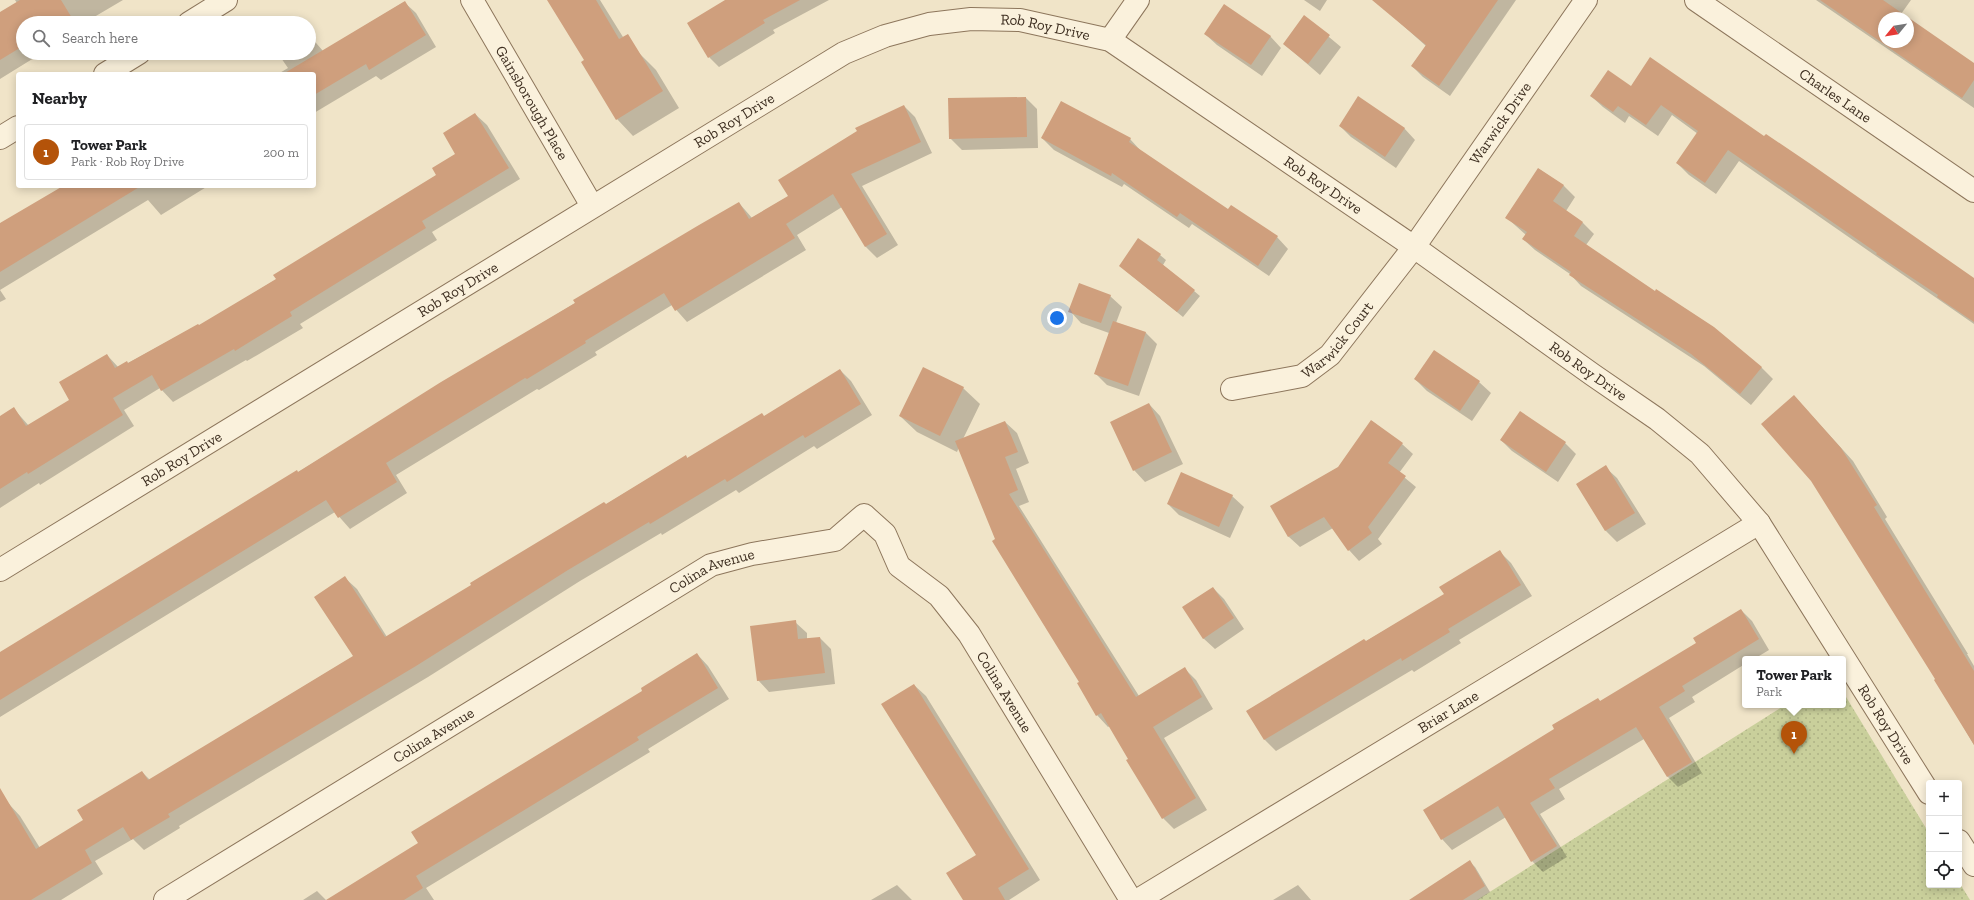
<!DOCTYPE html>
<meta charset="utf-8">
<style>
body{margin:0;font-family:"Zilla Slab",serif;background:#f6f6f6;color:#202124}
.controls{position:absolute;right:12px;bottom:12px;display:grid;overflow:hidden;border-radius:4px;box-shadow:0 2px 10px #0003}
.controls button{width:36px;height:36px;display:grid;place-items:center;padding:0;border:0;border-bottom:1px solid #e0e0e0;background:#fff;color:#202124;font:20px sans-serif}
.compass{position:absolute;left:1878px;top:12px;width:36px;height:36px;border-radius:50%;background:#fff;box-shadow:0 2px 10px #0003;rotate:240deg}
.you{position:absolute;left:1057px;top:318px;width:14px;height:14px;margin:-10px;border:3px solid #fff;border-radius:50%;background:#1a73e8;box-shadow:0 0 0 6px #1a73e833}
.badge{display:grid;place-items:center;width:26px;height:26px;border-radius:50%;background:#b45309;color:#fff;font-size:13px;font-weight:700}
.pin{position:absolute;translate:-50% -33px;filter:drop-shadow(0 1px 2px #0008)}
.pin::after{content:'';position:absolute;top:21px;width:14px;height:12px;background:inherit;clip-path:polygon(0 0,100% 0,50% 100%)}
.popup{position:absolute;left:1742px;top:656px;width:104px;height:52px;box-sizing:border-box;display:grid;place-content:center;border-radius:4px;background:#fff;filter:drop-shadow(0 1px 3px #0005);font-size:13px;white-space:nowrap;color:#757577}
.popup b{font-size:15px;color:#202124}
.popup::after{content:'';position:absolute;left:50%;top:100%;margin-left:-8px;border:8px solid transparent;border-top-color:#fff}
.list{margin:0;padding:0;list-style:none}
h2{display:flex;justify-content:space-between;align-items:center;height:52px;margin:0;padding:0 16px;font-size:17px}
h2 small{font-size:13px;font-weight:400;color:#757577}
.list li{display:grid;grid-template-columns:26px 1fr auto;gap:12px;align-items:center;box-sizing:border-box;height:56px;margin:0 8px 8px;padding:0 8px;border:1px solid #e0e0e0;border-radius:4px}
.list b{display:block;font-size:15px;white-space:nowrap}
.list p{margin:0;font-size:13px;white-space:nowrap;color:#757577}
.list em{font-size:13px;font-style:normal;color:#757577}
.icon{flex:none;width:22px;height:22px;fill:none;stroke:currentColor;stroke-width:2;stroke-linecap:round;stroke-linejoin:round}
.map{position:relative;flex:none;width:1974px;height:900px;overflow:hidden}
.search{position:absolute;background:#fff;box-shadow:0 2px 10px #0003;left:16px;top:16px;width:300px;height:44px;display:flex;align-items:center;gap:10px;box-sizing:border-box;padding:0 14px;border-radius:22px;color:#757577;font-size:15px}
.panel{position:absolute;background:#fff;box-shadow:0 2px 10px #0003;left:16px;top:72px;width:300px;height:116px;border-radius:4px}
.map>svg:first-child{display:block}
.park{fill:url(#park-dots)}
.shadow{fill:#0003}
.building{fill:#cf9f7d;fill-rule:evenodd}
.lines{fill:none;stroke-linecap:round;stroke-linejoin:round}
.minor-casing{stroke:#8d765c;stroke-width:24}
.minor{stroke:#faf1dc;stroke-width:22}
.labels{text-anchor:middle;stroke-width:3;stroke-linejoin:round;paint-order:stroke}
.street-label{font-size:15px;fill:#3d2e20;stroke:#f7eed8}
</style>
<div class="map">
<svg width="1974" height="900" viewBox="0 0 1974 900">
<defs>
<pattern id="park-dots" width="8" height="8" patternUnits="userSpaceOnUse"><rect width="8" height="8" fill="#c9cf9b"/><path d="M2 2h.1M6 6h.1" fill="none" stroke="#aeb285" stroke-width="1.8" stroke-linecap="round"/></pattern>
</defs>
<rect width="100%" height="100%" fill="#f0e4c8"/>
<path class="park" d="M 1843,692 L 1929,833 L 1929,885 L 1959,885 L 1959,882 L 1970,900 L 1477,900 L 1785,705 L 1843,705 Z"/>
<path class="shadow" d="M 15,0 L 123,0 L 84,23 L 23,23 L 23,53 L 42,53 L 0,79 L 0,13 L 17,3 Z
M 548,0 L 600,0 L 623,37 L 589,58 Z
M 727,0 L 829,0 L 773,30 L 775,33 L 719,67 L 709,57 Z
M 1304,0 L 1327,0 L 1320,11 Z
M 1384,0 L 1516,0 L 1450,96 L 1423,77 L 1412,66 L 1426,46 L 1380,5 Z
M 1816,0 L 1911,0 L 1901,14 L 1907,18 L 1884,18 L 1884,42 L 1908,42 L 1908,19 L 1974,66 L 1974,108 Z
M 404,2 L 416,13 L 436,47 L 381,80 L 376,76 L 314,113 L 314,74 L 278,74 L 288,68 L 279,55 L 282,53 L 309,53 L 310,36 L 323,51 Z
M 1305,17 L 1341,47 L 1320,75 L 1284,44 Z
M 1205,34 L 1270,36 L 1281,48 L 1262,76 L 1217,45 Z
M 639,53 L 656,70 L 679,108 L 633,136 L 617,119 Z
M 1631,87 L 1765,138 L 1974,279 L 1974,324 L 1739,161 L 1716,194 L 1689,175 L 1677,163 L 1698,134 L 1672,115 L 1658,136 L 1629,116 L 1625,123 L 1603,107 L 1591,96 Z
M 1026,98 L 1037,109 L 1038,148 L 962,150 L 950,138 Z
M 904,106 L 915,117 L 932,153 L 862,186 L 898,245 L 877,258 L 866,247 L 842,207 L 797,235 L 806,250 L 687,322 L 672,305 L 595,352 L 597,355 L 539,390 L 537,389 L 396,475 L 407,493 L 350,529 L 335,512 L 0,717 L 0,654 L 739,203 L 752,218 L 789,196 Z
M 475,114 L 487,125 L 520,179 L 432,232 L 437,240 L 300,324 L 303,328 L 247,361 L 246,360 L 173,402 L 160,388 L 124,410 L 134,426 L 40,485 L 39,483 L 0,508 L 0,417 L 14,409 L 29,426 L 71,400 L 107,355 L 119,368 L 198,325 L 199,326 L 277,279 L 437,175 L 456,154 Z
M 1340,126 L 1404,128 L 1415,140 L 1396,168 L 1351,137 Z
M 1042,138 L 1130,139 L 1141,151 L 1229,211 L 1277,237 L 1288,249 L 1269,276 L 1192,224 L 1189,228 L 1124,184 L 1122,187 L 1054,150 Z
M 1539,169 L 1564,186 L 1575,197 L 1566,211 L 1583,223 L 1594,234 L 1586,245 L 1761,367 L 1773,379 L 1751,405 L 1704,366 L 1581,286 L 1570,274 L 1535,250 L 1523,239 L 1526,235 L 1506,217 Z
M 65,186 L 208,186 L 161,215 L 148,200 L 0,290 L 6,299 L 0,302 L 0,225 Z
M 1160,255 L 1166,260 L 1163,265 L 1200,296 L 1183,317 L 1126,271 Z
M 1110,296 L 1122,307 L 1116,323 L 1146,333 L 1157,344 L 1139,396 L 1107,385 L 1096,374 L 1109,333 L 1081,323 L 1070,311 Z
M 840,370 L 851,381 L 872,415 L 817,449 L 814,446 L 739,493 L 736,490 L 662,535 L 661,533 L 580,581 L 428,677 L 179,826 L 180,828 L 144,850 L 133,839 L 95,861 L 103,874 L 61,900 L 0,900 L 0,810 L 9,804 L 20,816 L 40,848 L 85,820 L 142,772 L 150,780 L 354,656 L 345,578 L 357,589 L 387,637 L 686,456 L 688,459 L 764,417 Z
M 1415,379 L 1479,382 L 1491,393 L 1472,421 L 1427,391 Z
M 963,388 L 980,404 L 963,439 L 1005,422 L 1017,433 L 1029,463 L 1016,469 L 1029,502 L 1019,506 L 1139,696 L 1185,669 L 1196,680 L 1213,709 L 1164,738 L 1207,810 L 1174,829 L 1163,818 L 1110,726 L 1108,727 L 1097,715 L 1081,682 L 997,540 L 959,447 L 957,452 L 917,432 L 900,416 Z
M 1794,396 L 1853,461 L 1887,517 L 1885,519 L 1968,654 L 1967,654 L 1974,666 L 1974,745 L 1936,680 Z
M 1149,404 L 1160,416 L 1183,464 L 1145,482 L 1134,470 Z
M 1372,421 L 1402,444 L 1413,454 L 1399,473 L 1416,487 L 1378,539 L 1382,544 L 1359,561 L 1349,550 L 1333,528 L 1300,547 L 1289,537 L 1272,506 L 1339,467 Z
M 1501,440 L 1565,443 L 1576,454 L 1558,482 L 1512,451 Z
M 1605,467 L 1617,478 L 1646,524 L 1617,542 L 1606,531 L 1577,484 Z
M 1232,496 L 1244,507 L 1230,538 L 1179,515 L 1168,504 Z
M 1500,552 L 1511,563 L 1532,596 L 1459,640 L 1461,643 L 1414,672 L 1412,670 L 1276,751 L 1265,740 L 1247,711 L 1445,595 Z
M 1213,588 L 1224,599 L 1244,629 L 1215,649 L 1203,638 Z
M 1741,610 L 1752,621 L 1769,650 L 1754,659 L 1745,659 L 1745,664 L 1692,697 L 1695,702 L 1669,718 L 1702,773 L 1678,787 L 1668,777 L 1644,739 L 1559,789 L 1565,799 L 1540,814 L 1567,857 L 1543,872 L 1532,861 L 1506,817 L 1452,850 L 1442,839 L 1555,729 L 1598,699 L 1601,702 L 1697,644 Z
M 795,622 L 807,633 L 807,639 L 820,638 L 831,649 L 835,684 L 769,692 L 758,680 Z
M 697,654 L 708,666 L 729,699 L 648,749 L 650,752 L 426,888 L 434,900 L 328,900 L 420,844 Z
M 914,685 L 926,696 L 1040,880 L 1009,900 L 964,900 L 977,856 Z
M 1470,862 L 1475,867 L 1490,892 L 1478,900 L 1417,900 Z
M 897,885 L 912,900 L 871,900 Z
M 1298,885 L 1311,900 L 1273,900 Z
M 317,891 L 326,900 L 303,900 Z"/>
<path class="building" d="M 20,0 L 61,0 L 75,23 L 23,23 L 23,46 L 0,60 L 0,12 Z
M 547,0 L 596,0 L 619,39 L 628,34 L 663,91 L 616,120 L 581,62 L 584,60 Z
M 725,0 L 800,0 L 763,20 L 765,23 L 708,58 L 687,23 Z
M 1372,0 L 1498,0 L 1439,86 L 1411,66 L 1426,45 Z
M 1820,0 L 1883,0 L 1974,63 L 1974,80 L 1962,98 ZM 1884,18 L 1908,18 L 1908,42 L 1884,42 Z
M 405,1 L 426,35 L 369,70 L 366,64 L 314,95 L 314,74 L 283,74 Z
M 1224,4 L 1271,36 L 1251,65 L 1204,34 Z
M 1304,15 L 1330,35 L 1308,64 L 1283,44 Z
M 1650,57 L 1764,136 L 1766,134 L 1812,165 L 1974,278 L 1974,322 L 1937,297 L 1938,295 L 1876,254 L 1877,253 L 1728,150 L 1705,183 L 1676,163 L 1698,131 L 1661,105 L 1646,125 L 1618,106 L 1613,112 L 1590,96 L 1608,70 L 1631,86 Z
M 1358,96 L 1405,128 L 1385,157 L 1339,126 Z
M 1026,97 L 1027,137 L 949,139 L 948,98 Z
M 1061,101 L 1131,138 L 1129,142 L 1228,209 L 1231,205 L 1278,236 L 1258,266 L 1180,213 L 1177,217 L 1112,173 L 1111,176 L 1041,138 Z
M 904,105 L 921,142 L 851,174 L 887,234 L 865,247 L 833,194 L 786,224 L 795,238 L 675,311 L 664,293 L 585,341 L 586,343 L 527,379 L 525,378 L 386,463 L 397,482 L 338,518 L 326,500 L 0,700 L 0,652 L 297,470 L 298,472 L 441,382 L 575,303 L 573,300 L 699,225 L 739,202 L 749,219 L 788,196 L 778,180 L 857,131 L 855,128 Z
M 475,113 L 509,168 L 422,221 L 426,228 L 290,312 L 292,316 L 235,351 L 234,349 L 161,391 L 152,375 L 113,398 L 123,415 L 28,474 L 27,472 L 0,489 L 0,416 L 14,407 L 26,426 L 69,400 L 59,382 L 107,354 L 115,368 L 127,361 L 128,363 L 198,324 L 199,325 L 276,279 L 273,275 L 436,175 L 432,168 L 455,154 L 443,133 Z
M 1538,168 L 1564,185 L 1553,201 L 1583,222 L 1574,236 L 1655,291 L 1656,289 L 1714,327 L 1762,367 L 1740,394 L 1691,354 L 1569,275 L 1571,272 L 1522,239 L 1527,232 L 1505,218 Z
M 63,186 L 141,186 L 0,272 L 0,223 Z
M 1138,238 L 1161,254 L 1157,260 L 1195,290 L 1177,312 L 1119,266 Z
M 1079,283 L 1111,295 L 1101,323 L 1068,312 Z
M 1113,321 L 1146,332 L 1128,386 L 1094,374 Z
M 1434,350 L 1480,381 L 1460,411 L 1414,379 Z
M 923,367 L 964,387 L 940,436 L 899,416 Z
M 840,369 L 861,404 L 805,438 L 803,435 L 727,482 L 725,479 L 650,524 L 649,522 L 568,570 L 416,666 L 168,814 L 170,817 L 131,840 L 123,827 L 85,850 L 92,863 L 31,900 L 0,900 L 0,788 L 36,849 L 83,820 L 77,810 L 142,771 L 148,780 L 353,656 L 314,597 L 345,576 L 385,637 L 471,585 L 470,583 L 604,502 L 606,504 L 686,455 L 687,458 L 762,413 L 764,416 Z
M 1794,395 L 1841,448 L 1877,505 L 1874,507 L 1974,671 L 1974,745 L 1934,680 L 1935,679 L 1811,481 L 1761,424 Z
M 1149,403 L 1172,452 L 1133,471 L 1110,422 Z
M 1520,411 L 1566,442 L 1546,472 L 1500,440 Z
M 1371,420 L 1403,443 L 1388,463 L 1406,476 L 1368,527 L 1372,533 L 1348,551 L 1324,517 L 1288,537 L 1270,506 L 1338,467 Z
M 1005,421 L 1018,452 L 1005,457 L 1018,490 L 1009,494 L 1136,697 L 1185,667 L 1202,697 L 1153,727 L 1196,798 L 1162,819 L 1126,760 L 1128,759 L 1101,713 L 1096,716 L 1077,683 L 1079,682 L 992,541 L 995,539 L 955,441 Z
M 1606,465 L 1635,513 L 1605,531 L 1576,484 Z
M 1181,472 L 1233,495 L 1219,527 L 1167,504 Z
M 1500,550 L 1521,585 L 1448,629 L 1450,632 L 1402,661 L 1401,658 L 1264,740 L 1246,711 L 1364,639 L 1366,641 L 1444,594 L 1439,587 Z
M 1213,587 L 1234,618 L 1203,639 L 1182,607 Z
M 1741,609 L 1759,639 L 1682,686 L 1685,691 L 1659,707 L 1692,762 L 1667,777 L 1636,727 L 1549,779 L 1555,788 L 1530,803 L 1557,846 L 1531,862 L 1498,806 L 1441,840 L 1423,810 L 1554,729 L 1552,725 L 1598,698 L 1600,701 L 1696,643 L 1693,638 Z
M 796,620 L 798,639 L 820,637 L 825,673 L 757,681 L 750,626 Z
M 697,653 L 718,688 L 637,737 L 639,740 L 416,876 L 423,888 L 404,900 L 326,900 L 418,843 L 411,832 L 642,691 L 641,688 Z
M 914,684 L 1029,869 L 998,888 L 1005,900 L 963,900 L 946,873 L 976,855 L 881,704 Z
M 1470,860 L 1485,886 L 1463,900 L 1409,900 Z"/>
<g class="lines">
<g class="minor-casing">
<g id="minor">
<path id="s1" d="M 472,0 L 592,206"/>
<path id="s2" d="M 1696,0 L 1974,191"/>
<path d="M 189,23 L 226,0"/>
<path d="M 1110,40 L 1138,0"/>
<path d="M 105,74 L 139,53"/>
<path d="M 0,138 L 18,127"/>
<path id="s3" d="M 1232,389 L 1302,376 L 1330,355 L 1414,247 L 1586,0"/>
<path id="s4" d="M 0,570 L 844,53 L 885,36 L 929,24 L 971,19 L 1020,20 L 1110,40 L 1414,247 L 1593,375 L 1657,419 L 1700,454 L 1759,523 L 1929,793"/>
<path d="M 1959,841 L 1974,865"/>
<path id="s5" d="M 165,900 L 711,565 L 752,554 L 835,540 L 864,515 L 885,534 L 899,566 L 939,596 L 969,634 L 1131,900"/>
<path id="s6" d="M 1138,900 L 1759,523"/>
</g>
</g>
<use href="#minor" class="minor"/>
</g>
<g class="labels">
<g class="street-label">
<text dy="5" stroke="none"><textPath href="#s4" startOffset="1197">Rob Roy Drive</textPath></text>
<text dy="5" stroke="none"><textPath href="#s2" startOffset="169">Charles Lane</textPath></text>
<text dy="5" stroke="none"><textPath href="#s1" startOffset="119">Gainsborough Place</textPath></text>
<text dy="5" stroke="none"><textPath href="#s4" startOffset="861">Rob Roy Drive</textPath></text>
<text dy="5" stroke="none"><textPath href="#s3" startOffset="394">Warwick Drive</textPath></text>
<text dy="5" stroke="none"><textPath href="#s4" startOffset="1521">Rob Roy Drive</textPath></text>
<text dy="5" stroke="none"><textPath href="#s4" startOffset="537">Rob Roy Drive</textPath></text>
<text dy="5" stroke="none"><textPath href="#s3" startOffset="122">Warwick Court</textPath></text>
<text dy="5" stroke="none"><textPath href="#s4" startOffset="1845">Rob Roy Drive</textPath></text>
<text dy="5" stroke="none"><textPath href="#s4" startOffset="213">Rob Roy Drive</textPath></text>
<text dy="5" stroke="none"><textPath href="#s5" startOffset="639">Colina Avenue</textPath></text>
<text dy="5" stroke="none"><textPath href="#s5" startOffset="1035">Colina Avenue</textPath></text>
<text dy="5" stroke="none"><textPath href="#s6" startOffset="363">Briar Lane</textPath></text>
<text dy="5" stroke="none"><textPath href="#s4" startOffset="2313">Rob Roy Drive</textPath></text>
<text dy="5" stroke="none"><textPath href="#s5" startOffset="315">Colina Avenue</textPath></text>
</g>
</g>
</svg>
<div class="controls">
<button>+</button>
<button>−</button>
<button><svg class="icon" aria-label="locate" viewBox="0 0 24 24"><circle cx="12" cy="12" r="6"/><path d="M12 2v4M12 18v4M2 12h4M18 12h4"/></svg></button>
</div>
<svg class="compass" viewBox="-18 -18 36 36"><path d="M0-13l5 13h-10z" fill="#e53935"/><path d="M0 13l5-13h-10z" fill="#757577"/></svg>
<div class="you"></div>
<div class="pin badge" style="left:1794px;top:754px">1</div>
<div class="popup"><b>Tower Park</b>Park</div>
<div class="search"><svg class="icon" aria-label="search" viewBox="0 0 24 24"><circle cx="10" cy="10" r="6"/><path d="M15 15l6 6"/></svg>Search here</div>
<section class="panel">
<h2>Nearby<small></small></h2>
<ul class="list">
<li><span class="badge">1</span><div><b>Tower Park</b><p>Park · Rob Roy Drive</p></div><em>200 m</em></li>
</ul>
</section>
</div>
